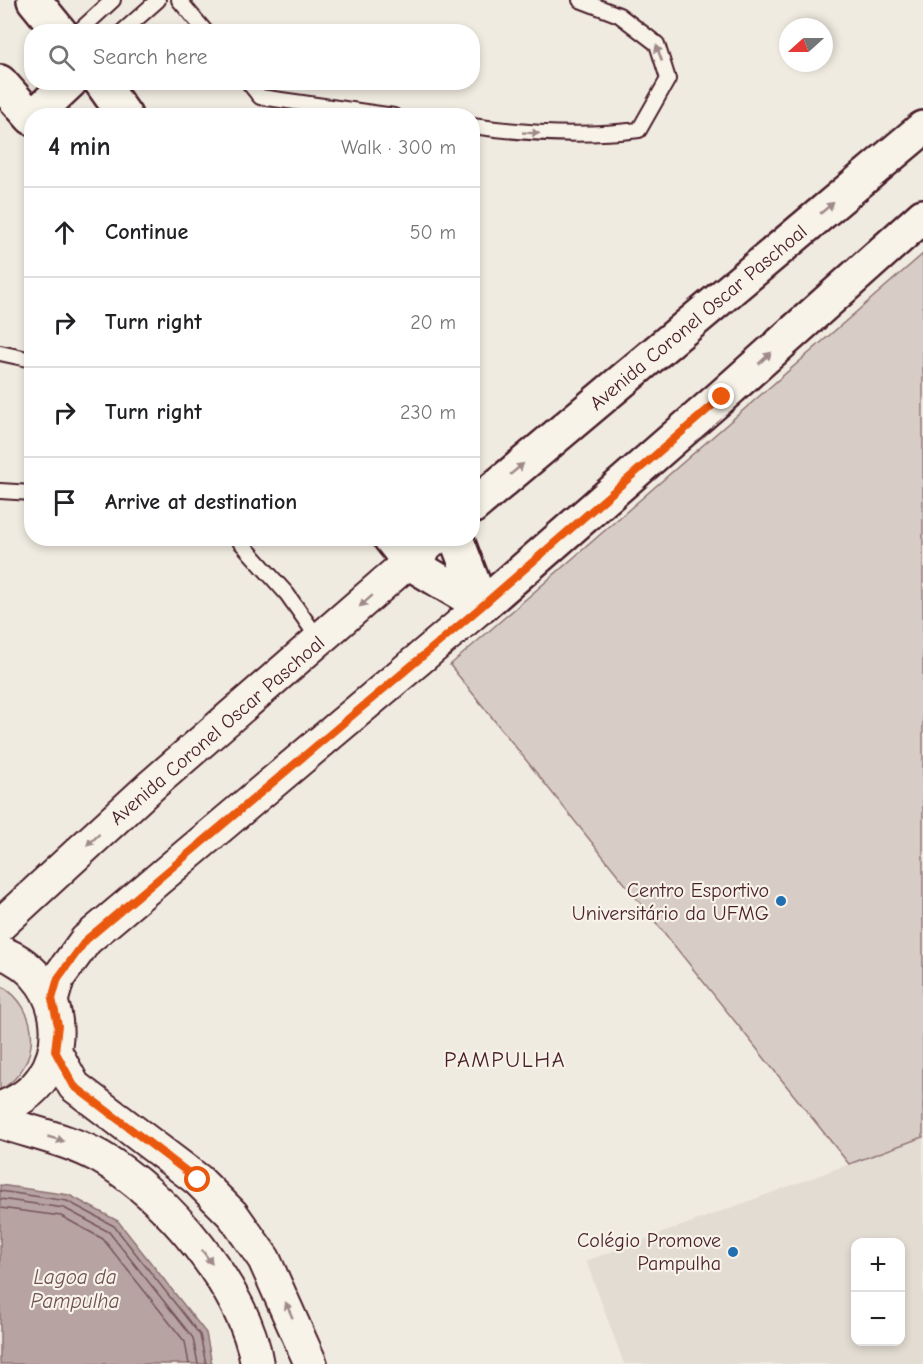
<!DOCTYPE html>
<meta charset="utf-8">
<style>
body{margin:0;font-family:"Comic Neue",sans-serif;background:#f6f6f6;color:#202124}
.controls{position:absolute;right:18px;bottom:18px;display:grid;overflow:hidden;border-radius:12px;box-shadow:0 3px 9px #0003}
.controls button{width:54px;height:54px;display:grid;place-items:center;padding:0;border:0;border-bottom:2px solid #e0e0e0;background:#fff;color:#202124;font:30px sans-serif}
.compass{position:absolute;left:779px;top:18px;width:54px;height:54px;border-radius:50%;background:#fff;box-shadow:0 3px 9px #0003;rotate:249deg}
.stop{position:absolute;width:18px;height:18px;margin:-14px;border:4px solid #ea580c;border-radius:50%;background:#fff}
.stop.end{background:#ea580c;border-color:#fff;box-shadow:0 2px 6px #0008}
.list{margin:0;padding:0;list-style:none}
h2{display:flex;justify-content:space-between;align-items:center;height:78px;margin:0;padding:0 24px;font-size:26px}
h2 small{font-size:20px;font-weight:400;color:#757577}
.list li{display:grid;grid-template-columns:39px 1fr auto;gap:18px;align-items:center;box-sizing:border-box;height:90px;padding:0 24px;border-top:2px solid #e0e0e0}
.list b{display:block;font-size:22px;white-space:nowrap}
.list em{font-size:20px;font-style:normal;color:#757577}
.icon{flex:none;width:33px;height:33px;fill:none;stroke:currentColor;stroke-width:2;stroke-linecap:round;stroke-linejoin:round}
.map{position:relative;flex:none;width:923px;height:1364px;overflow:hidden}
.search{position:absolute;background:#fff;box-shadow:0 3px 9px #0003;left:24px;top:24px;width:456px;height:66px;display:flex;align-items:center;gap:15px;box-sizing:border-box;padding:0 21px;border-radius:24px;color:#757577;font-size:22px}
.panel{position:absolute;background:#fff;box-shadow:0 3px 9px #0003;left:24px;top:108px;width:456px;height:438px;border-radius:24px}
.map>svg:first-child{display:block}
.built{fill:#e3dcd2;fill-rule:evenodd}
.green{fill:#d8cdc6;stroke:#917678;stroke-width:1.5}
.water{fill:#b7a4a2;stroke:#8b6f72;stroke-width:1.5}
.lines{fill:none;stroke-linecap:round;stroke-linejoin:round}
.shore{stroke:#76545b;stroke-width:1.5}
.service-casing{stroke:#4a1f2b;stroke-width:18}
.tertiary-casing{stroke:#4a1f2b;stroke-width:36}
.primary-casing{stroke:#4a1f2b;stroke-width:38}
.service{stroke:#f7f3e8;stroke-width:14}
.tertiary{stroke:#f7f3e8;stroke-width:32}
.primary{stroke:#f7f3e8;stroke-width:33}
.oneway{fill:#a0898a}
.route{stroke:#ea580c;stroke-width:8}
.poi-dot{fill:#1f6fb2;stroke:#f7f3e8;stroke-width:2}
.labels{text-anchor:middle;stroke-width:4.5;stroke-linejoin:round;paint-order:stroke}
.street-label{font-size:20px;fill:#4a1f2b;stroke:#f7f3e8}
.poi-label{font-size:20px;fill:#4a1f2b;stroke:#f7f3e8;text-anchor:end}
.water-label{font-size:21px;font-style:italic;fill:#704e55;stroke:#f7f3e8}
.quarter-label{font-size:22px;letter-spacing:1.5px;fill:#4a1f2b;stroke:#f7f3e8}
</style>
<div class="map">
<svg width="923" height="1364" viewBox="0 0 923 1364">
<rect width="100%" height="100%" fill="#f0ebe0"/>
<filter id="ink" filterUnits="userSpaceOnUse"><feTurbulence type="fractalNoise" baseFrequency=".0167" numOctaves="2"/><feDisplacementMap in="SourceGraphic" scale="12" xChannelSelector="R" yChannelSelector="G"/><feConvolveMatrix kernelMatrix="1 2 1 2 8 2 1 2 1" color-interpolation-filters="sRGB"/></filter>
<g filter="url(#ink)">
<path class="built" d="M 923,1137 L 923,1364 L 624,1364 L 586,1261 ZM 856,1242 L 900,1242 L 900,1342 L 856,1342 Z"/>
<path class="green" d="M 923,254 L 923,1137 L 849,1164 L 450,665 Z
M 0,985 C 42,1009 42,1066 0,1090 Z"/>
<path class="water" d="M 0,1185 L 69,1195 L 118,1221 L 206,1333 L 212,1364 L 0,1364 Z"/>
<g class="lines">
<path class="shore" d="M 0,1191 L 67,1201 L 114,1226 L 200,1335 L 206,1364
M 0,1199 L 64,1208 L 109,1232 L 193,1338 L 198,1364
M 0,1208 L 61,1216 L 103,1239 L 185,1342 L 189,1364"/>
<g class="service-casing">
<path id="service" d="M 179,0 L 206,32
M 78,32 L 113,0
M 122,32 L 158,0
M 248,82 L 260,97 L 394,116
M 472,126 C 529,134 582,137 639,130 L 668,79 L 657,44 L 619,15 L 580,0
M 0,353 L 32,360
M 0,491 L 32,493
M 237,538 L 287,594 L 320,641"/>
</g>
<g class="tertiary-casing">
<path id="tertiary" d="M 0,925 L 152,785 L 436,538
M 0,952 C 74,978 77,1084 0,1108
M 52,999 L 58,978 L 86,940 L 482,606
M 55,1051 L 74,1086 L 198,1180 L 233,1215 L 264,1259 L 311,1364
M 0,1122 C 33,1133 69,1140 100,1157 C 164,1193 246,1289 257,1364"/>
</g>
<g class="primary-casing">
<path id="primary" d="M 34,0 L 60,32
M 0,82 L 32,118
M 101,82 L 125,116
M 34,116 L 70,82
M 472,507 L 923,128
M 390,538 L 410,563 L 482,606
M 456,538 L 482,606
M 482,606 L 721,397 L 923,216"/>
</g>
<use href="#service" class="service"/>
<use href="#tertiary" class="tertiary"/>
<use href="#primary" class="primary"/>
</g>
<defs><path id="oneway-solid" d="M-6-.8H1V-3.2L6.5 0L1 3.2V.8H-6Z" transform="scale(1.5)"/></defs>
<g class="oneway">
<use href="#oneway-solid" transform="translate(659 53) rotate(-110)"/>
<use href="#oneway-solid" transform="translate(531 133) rotate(3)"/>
<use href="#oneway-solid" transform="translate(827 208) rotate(-40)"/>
<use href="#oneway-solid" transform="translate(765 358) rotate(-42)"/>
<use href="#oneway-solid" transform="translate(517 469) rotate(-40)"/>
<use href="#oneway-solid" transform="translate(366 601) rotate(139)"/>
<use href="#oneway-solid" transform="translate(93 840) rotate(137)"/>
<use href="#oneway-solid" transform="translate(56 1139) rotate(16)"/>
<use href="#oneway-solid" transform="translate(207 1257) rotate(54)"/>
<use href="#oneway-solid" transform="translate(289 1310) rotate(-114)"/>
</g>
</g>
<g class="lines" filter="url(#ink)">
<path class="route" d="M 198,1180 L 74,1086 L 55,1051 L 58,1025 L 52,999 L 58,978 L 86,940 L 482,606 L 722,397"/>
</g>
<g class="poi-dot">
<circle cx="781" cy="901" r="6"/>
<circle cx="733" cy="1252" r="6"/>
</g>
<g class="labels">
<g class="street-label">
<text transform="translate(698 317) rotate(-40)" y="7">Avenida Coronel Oscar Paschoal</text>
<text transform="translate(217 730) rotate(-41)" y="7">Avenida Coronel Oscar Paschoal</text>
</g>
<g class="poi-label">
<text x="769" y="897">Centro Esportivo<tspan x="769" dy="23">Universitário da UFMG</tspan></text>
<text x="721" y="1247">Colégio Promove<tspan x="721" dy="23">Pampulha</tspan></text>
</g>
<g class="water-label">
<text x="75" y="1284">Lagoa da<tspan x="75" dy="24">Pampulha</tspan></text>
</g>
<g class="quarter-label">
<text x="505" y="1067">PAMPULHA</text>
</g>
</g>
</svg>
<div class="controls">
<button>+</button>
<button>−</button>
</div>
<svg class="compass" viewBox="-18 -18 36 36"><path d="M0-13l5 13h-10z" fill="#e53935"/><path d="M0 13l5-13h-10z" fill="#757577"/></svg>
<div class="stop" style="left:198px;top:1180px"></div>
<div class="stop end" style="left:722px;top:397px"></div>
<div class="search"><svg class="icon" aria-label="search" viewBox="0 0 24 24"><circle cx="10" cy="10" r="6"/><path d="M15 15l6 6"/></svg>Search here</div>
<section class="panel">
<h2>4 min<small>Walk · 300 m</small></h2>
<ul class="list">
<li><svg class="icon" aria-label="ahead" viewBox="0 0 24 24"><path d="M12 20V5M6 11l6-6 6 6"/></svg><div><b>Continue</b></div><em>50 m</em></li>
<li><svg class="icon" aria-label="right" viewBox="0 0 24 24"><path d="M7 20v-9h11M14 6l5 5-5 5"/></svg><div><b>Turn right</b></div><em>20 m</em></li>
<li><svg class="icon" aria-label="right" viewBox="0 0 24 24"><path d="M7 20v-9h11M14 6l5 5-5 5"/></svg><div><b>Turn right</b></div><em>230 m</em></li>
<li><svg class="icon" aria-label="arrive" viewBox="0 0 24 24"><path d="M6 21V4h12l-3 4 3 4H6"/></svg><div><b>Arrive at destination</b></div></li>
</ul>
</section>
</div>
